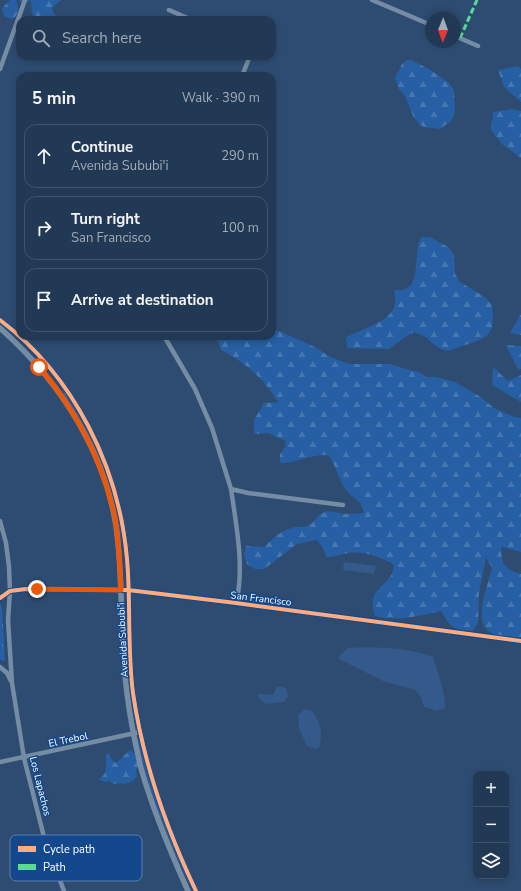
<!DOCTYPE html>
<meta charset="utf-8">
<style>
body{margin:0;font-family:"Nunito Sans",sans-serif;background:#2e445f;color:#f1f3f6}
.controls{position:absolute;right:12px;bottom:12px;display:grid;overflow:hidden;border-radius:8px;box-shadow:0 2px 6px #0003}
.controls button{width:36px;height:36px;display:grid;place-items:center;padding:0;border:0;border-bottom:1px solid #3f536c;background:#223955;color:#f1f3f6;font:20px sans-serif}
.compass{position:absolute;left:425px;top:12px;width:36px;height:36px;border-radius:50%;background:#223955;box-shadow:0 2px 6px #0003;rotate:181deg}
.stop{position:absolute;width:12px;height:12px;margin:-9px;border:3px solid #ea580c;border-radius:50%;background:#fff}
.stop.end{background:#ea580c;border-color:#fff;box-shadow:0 1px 4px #0008}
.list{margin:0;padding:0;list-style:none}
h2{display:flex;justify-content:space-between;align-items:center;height:52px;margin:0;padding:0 16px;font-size:17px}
h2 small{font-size:13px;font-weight:400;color:#a2acb9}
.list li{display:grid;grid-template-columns:26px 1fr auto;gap:12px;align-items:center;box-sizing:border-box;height:64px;margin:0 8px 8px;padding:0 8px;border:1px solid #3f536c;border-radius:12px}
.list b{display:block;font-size:15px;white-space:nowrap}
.list p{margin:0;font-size:13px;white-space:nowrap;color:#a2acb9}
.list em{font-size:13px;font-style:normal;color:#a2acb9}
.icon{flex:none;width:22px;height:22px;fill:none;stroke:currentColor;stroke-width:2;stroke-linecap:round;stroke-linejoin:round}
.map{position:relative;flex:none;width:521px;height:891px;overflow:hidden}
.search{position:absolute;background:#223955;box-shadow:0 2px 6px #0003;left:16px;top:16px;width:260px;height:44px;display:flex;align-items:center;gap:10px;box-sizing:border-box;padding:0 14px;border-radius:12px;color:#a2acb9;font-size:15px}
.panel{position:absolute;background:#223955;box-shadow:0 2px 6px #0003;left:16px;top:72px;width:260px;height:268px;border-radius:12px}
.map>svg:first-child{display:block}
.grass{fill:url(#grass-tufts)}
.forest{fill:url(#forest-firs)}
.water{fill:#335a8a}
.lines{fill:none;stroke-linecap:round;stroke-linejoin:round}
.minor{stroke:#758ca5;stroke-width:4.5}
.tertiary{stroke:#758ca5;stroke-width:5.5}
.quiet{stroke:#5adb95;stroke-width:3;stroke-dasharray:6 3;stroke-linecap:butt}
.cycleway-casing{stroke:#13488c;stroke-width:6}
.cycleway{stroke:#ffac80;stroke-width:4}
.route{stroke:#ea580c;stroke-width:5}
.labels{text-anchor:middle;stroke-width:3;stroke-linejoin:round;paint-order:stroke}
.street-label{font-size:10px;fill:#fff;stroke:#13488c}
.key{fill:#13488c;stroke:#5a7fae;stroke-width:1}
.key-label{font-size:11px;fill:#fff}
</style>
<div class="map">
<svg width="521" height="891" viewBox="0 0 521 891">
<defs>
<pattern id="grass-tufts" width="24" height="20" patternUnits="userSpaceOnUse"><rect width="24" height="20" fill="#265fa3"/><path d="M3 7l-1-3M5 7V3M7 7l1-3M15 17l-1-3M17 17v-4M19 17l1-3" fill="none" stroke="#4777b1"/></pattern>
<pattern id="forest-firs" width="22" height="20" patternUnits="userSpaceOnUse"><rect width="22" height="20" fill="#265fa3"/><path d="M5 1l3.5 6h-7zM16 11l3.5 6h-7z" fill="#4777b1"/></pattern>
</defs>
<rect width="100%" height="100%" fill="#2e4c71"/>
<path class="grass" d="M 63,390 C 88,427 107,468 117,511 C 119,521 122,532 122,542 L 92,442 L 82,423 L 62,391 Z
M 0,604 L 2,607 L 5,661 L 4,661 L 0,660 Z
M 137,739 L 139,739 C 151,792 170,842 194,891 L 193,891 C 168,842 149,792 137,739 Z"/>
<path class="forest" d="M 10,0 L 16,0 C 19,8 19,13 13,19 L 5,17 L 2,10 L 4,6 Z
M 20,0 L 61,0 L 52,8 C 53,15 57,17 63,20 L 37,20 L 32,15 L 31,1 L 20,2 Z
M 406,60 L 411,60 L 429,69 L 448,82 L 454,90 L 455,111 L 452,120 L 440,129 L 424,127 L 420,125 L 413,116 L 405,96 L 399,89 L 395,78 L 402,64 Z
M 518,66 L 521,69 L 521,102 L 504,87 L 498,70 Z
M 512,109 L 521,111 L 521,158 L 502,144 L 491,130 L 493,112 Z
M 421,237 L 430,237 L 448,247 L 454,255 L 455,274 L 460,282 L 485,297 L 492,306 L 493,317 L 492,328 L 487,336 L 477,341 L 448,351 L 439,348 L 424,336 L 414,332 L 405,337 L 389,349 L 347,348 L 346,338 C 360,328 393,323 395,303 C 396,299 394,294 394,290 L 403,290 L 411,285 L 415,276 L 418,245 Z
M 521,314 L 521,335 L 510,333 Z
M 272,328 L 315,347 L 330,357 L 349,364 L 390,364 L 409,370 L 419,372 L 427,377 L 436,377 L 455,382 L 479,396 L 494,408 L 514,417 L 521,418 L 521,552 L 502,547 L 501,549 C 502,552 501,555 502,558 C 503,569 513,571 521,574 L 521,637 C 512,637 495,637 488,631 C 473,619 489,582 492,568 L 486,557 L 479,593 L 478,623 L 473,631 C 453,630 451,628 441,611 C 419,616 398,622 375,616 C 367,591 381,591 392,574 C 393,572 393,568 394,565 C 381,557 364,551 349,553 C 341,554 335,557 327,557 L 323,548 L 317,540 L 297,544 L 264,569 L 255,569 L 247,564 L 244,555 L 246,546 L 264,547 L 277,535 L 286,530 L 295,527 L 305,527 L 312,523 L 319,515 L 327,511 L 346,514 L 364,513 C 360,498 356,501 347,491 C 338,481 337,465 328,455 C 311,454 297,463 280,463 L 280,454 L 285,447 L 286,441 L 268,433 L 254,434 L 254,420 L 264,403 L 278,402 C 263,378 246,363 221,350 L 216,336 L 272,336 Z
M 506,345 L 521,346 L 521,369 L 518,369 Z
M 493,367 L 508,381 L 521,375 L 521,402 L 492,385 Z
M 130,750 C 138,755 143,763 136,770 L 137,777 C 127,787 125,782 113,784 L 110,781 L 105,782 L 98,779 C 108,776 106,765 106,756 L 107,754 L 109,753 L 112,760 L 116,763 Z"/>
<path class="water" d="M 344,562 L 376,566 L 374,574 L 343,570 Z
M 348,648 C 377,647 406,647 433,657 C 437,671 446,693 445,708 L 437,711 L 424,707 L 421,697 L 415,690 L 383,681 L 339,659 L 340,655 Z
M 277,687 L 283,687 L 287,690 L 288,696 L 284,702 L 266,704 L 260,699 L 258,694 L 273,695 Z
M 305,709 L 312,711 C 321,722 323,733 319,748 L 315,749 L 307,746 L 299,729 L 298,715 Z"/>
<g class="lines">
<path class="minor" d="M 372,0 L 431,25
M 169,10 L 192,20
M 455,36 L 478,46
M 0,69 L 25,0
M 242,76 L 250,56
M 164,336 L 195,389 L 212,428 L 231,489 L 248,493 L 343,505
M 231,489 C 236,524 245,568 236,603
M 0,521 L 6,543 L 9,567 L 10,591 L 8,620 L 12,683 L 24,758 L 44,837 L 64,891
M 0,598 L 10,591 L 26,589 L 128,590 L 236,603 L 521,641
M 0,667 L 7,673 L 11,681
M 0,762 L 140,732"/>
<path class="tertiary" d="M 0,320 C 74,376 119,467 127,559 C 131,603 127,648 133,693 C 143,762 166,828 196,891
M 0,328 C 62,383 111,459 118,543 C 123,593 120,643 127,693 C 130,718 135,743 141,768 C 153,811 170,851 188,891"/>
<path class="quiet" d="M 460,38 L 477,0"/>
<g class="cycleway-casing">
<path id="cycleway" d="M 0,320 C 74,376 119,467 127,559 C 131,603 127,648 133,693 C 143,762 166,828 196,891
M 0,598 L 10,591 L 26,589 L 128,590 L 236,603 L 521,641"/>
</g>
<use href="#cycleway" class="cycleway"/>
</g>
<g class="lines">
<path class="route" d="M 37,589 L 121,590 C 120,566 119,542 115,518 C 103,462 76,410 39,367"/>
</g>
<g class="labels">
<g class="street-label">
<text transform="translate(261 598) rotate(7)" y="4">San Francisco</text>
<text transform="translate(122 640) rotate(-93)" y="4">Avenida Sububi'i</text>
<text transform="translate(68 739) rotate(-12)" y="4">El Trebol</text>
<text transform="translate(41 786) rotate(76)" y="4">Los Lapachos</text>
</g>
</g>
<rect x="10" y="835" width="132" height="46" rx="6" class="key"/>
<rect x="18" y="846" width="18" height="6" fill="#ffac80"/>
<rect x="18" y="864" width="18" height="6" fill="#5adb95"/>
<g class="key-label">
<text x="43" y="853">Cycle path</text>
<text x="43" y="871">Path</text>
</g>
</svg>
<div class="controls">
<button>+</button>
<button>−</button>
<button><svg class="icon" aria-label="layers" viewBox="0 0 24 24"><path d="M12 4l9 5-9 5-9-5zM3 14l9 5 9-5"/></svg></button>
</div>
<svg class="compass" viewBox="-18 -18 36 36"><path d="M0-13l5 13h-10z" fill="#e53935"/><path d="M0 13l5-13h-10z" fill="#a2acb9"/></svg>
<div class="stop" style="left:39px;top:367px"></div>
<div class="stop end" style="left:37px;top:589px"></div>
<div class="search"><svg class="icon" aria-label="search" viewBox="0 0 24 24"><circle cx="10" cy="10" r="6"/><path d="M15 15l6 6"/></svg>Search here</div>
<section class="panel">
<h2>5 min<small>Walk · 390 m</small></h2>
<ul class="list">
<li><svg class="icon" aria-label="ahead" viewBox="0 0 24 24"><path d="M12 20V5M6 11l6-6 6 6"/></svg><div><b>Continue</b><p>Avenida Sububi'i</p></div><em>290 m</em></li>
<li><svg class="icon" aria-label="right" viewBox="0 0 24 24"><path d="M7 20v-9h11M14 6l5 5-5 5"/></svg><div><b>Turn right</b><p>San Francisco</p></div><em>100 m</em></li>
<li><svg class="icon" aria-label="arrive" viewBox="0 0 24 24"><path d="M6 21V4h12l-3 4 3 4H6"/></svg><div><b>Arrive at destination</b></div></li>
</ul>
</section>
</div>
